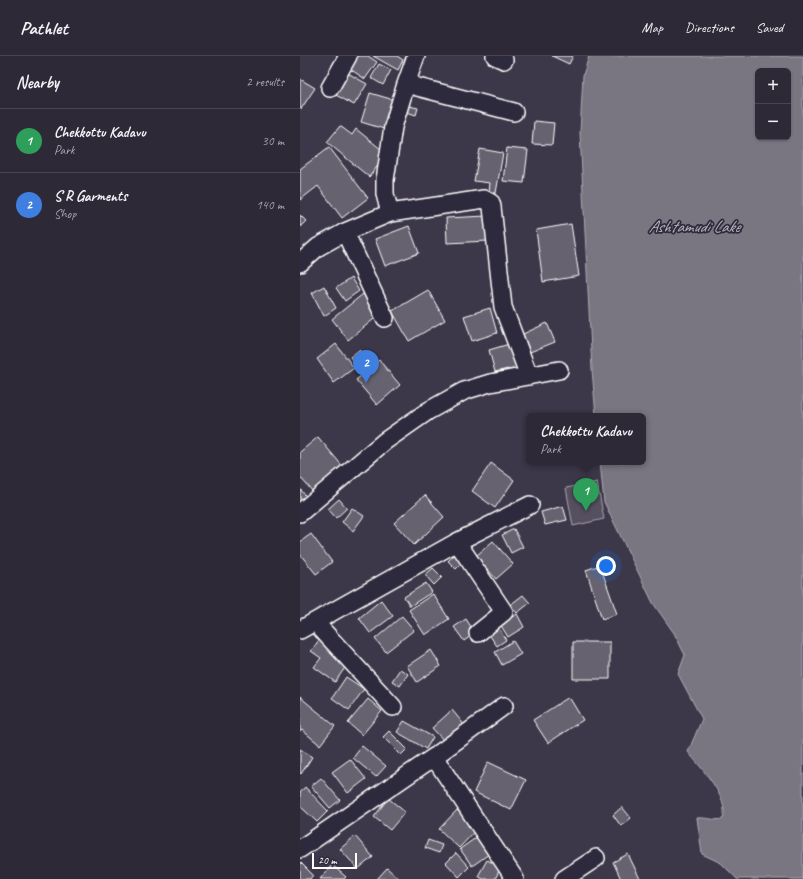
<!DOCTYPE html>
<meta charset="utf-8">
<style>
body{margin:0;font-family:Caveat,sans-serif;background:#393542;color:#f1f3f6}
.controls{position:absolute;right:12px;top:12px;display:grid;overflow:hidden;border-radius:6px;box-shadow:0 1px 3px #0004}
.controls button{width:36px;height:36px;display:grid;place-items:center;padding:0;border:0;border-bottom:1px solid #484552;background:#2d2937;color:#f1f3f6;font:20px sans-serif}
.scale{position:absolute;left:12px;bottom:10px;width:45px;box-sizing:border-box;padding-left:4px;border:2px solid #fff;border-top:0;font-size:11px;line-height:14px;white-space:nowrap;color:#fff;-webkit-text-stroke:3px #2f2a3d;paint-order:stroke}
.you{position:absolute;left:306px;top:510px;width:14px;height:14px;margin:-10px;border:3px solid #fff;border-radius:50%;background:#1a73e8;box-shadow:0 0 0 6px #1a73e833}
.badge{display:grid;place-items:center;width:26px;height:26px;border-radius:50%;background:#ea580c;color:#fff;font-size:13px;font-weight:700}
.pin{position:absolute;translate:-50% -33px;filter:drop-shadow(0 1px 2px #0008)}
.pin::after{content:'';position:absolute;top:21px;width:14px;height:12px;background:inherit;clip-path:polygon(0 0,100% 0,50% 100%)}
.popup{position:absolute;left:226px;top:357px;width:120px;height:52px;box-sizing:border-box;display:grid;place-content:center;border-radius:6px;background:#2d2937;filter:drop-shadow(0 1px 3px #0005);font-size:13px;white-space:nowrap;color:#a7a6ad}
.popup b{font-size:15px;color:#f1f3f6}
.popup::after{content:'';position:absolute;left:50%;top:100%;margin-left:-8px;border:8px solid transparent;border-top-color:#2d2937}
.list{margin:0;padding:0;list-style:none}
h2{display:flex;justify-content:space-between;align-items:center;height:52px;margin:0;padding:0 16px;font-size:17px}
h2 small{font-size:13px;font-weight:400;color:#a7a6ad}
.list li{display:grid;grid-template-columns:26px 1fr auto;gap:12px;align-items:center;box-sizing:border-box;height:64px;padding:0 16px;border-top:1px solid #484552}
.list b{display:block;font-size:15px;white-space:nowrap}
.list p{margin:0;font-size:13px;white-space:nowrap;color:#a7a6ad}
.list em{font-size:13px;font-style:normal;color:#a7a6ad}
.map{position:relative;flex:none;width:503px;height:823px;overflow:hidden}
header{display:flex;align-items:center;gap:24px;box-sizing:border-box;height:56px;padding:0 20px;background:#2d2937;border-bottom:1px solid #484552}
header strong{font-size:19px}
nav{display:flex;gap:22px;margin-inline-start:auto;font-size:14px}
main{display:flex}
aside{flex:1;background:#2d2937}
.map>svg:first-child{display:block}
.green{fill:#555060;stroke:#aaa8b0}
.water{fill:#797682;stroke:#afadb4;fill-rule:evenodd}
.building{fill:#666270;stroke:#fff}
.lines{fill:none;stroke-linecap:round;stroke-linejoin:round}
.minor-casing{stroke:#fff;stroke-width:20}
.minor{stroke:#2f2a3d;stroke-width:17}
.labels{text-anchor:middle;stroke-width:3.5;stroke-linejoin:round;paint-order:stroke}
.water-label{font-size:17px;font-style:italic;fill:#b5b4ba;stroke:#2f2a3d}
</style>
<header>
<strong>Pathlet</strong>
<nav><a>Map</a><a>Directions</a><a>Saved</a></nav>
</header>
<main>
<aside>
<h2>Nearby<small>2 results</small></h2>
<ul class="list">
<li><span class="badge" style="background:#2e9e5b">1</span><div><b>Chekkottu Kadavu</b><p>Park</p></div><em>30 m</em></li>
<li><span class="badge" style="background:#3f7fe0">2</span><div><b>S R Garments</b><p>Shop</p></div><em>140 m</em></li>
</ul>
</aside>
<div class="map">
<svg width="503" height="823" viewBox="0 0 503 823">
<rect width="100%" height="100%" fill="#3c3749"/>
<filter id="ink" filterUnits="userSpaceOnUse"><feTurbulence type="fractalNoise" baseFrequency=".025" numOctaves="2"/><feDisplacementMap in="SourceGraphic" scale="8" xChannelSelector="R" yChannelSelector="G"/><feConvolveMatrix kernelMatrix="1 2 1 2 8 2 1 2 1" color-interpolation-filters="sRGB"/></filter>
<g filter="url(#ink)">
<path class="green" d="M 297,426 L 304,463 L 273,470 L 266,432 Z"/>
<path class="water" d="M 289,0 L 503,0 L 503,823 L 437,823 L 421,807 L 402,798 L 397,762 C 406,761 414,765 423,763 C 430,742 401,712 388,696 L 402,663 L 378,618 L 385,599 L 374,577 L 353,547 L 304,446 L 300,406 L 343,406 L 343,360 L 296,360 L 292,314 L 280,77 L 283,19 ZM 458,15 L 488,15 L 488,81 L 458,81 Z"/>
<path class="building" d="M 51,0 L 68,0 L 77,6 L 65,23 L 44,9 Z
M 73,0 L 97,0 L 103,4 L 98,14 Z
M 252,0 L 273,0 L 269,8 Z
M 79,8 L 91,14 L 83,29 L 71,22 Z
M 46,16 L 67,28 L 54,49 L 34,38 Z
M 0,23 L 15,32 L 1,53 L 0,52 Z
M 70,37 L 94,44 L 84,73 L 61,66 Z
M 105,49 L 118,52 L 116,59 L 103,55 Z
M 234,65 L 254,67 L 252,89 L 232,88 Z
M 40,70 L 52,79 L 56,73 L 87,98 L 69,121 L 27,86 Z
M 29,91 L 68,142 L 42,162 L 18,130 L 0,144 L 0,113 Z
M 207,92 L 228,94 L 224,127 L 203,125 Z
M 180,93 L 203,97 L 196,137 L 189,136 L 190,127 L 174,125 Z
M 0,159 L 6,165 L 0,171 Z
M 187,160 L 188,185 L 147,187 L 146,162 Z
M 271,168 L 279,220 L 243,226 L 236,174 Z
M 109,170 L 119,197 L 85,210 L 75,183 Z
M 51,222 L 59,235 L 45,245 L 36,232 Z
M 24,230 L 36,252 L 24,260 L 12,237 Z
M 128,234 L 145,264 L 109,285 L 92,255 Z
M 63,238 L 79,259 L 48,284 L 32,263 Z
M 190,252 L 197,277 L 172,285 L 164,260 Z
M 247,267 L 255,286 L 230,296 L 223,278 Z
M 216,286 L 225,318 L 211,321 L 208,313 L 195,316 L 189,294 Z
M 36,288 L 54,312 L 34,327 L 17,303 Z
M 59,294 L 65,301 L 55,308 L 50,301 Z
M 79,304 L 100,329 L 77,349 L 56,324 Z
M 18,381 L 50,419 L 20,444 L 0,421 L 0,396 Z
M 191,407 L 214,424 L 195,452 L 172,435 Z
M 0,433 L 10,445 L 0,454 Z
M 125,439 L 144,461 L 114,489 L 94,467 Z
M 39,443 L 47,452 L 36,462 L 28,453 Z
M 263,450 L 267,464 L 245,469 L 241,456 Z
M 52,452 L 64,460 L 53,475 L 42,466 Z
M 214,473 L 223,491 L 211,497 L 202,479 Z
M 11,478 L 32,506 L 16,518 L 0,498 L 0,486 Z
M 193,485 L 213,508 L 196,523 L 176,500 Z
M 156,497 L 164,505 L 156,513 L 148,505 Z
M 300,509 L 317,558 L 302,563 L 286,514 Z
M 133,512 L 142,521 L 134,529 L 125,519 Z
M 126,527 L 132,536 L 110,550 L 104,541 Z
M 133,538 L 149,563 L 125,579 L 109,554 Z
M 223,539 L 230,547 L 217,557 L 210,549 Z
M 81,544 L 93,560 L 70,577 L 59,562 Z
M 217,558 L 224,571 L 208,581 L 200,568 Z
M 102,560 L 114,574 L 86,596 L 75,583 Z
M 166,563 L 175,577 L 164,585 L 154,571 Z
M 198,571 L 206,584 L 197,590 L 188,577 Z
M 19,584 L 49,606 L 35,626 L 14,611 L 21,602 L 11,595 Z
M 213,585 L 221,598 L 202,609 L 195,596 Z
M 273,586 L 310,586 L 310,623 L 273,623 Z
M 131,594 L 141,610 L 117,626 L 107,610 Z
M 100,613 L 108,618 L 100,630 L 92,625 Z
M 46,621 L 64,633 L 49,654 L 32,642 Z
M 0,641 L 35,670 L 20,689 L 2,674 L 0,676 Z
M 269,641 L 283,664 L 248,687 L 233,664 Z
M 68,643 L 82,655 L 62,679 L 48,667 Z
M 152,654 L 166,671 L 147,688 L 132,672 Z
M 104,665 L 133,681 L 126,693 L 97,676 Z
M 89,675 L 107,693 L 101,699 L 83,681 Z
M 62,690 L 86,710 L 76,721 L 53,702 Z
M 0,693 L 12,701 L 1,718 L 0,717 Z
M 50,703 L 66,723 L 48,737 L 32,716 Z
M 188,706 L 226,724 L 211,754 L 174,736 Z
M 21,722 L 40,744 L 30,752 L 11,730 Z
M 5,731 L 28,755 L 17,766 L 0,750 L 0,737 Z
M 88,742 L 105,756 L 90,774 L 74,761 Z
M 322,751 L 331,762 L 321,770 L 313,759 Z
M 157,754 L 177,773 L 159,792 L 139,773 Z
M 55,780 L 73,801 L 58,813 L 40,793 Z
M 177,781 L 189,798 L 172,810 L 160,793 Z
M 128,784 L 142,789 L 139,797 L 125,792 Z
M 156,797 L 169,811 L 159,821 L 146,807 Z
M 328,798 L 340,823 L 321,823 L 313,806 Z
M 187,804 L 201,811 L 195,823 L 183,823 L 178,820 Z
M 0,806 L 13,819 L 10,823 L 0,823 Z
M 32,809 L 46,821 L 44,823 L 20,823 Z
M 87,812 L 99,823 L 77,823 Z"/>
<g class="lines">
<g class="minor-casing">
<path id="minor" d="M 195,0 L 204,4
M 106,28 L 214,56
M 30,32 L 48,0
M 90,157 L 85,138 L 85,124 L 93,71 L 106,28 L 116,0
M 45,176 L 85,262
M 0,207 L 18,191 L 45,176 L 90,157 L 184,143 L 191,147 L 192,151 L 203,251 L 229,320
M 0,457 L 85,385 L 128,355 L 164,335 L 190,327 L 259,314
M 157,486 L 204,556 L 178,577
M 15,566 L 93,651
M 0,574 L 157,486 L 230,449
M 134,701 L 215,823
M 0,793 L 134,701 L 204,650
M 264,823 L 296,802"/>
</g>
<use href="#minor" class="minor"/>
</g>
</g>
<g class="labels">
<g class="water-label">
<text x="394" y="176">Ashtamudi Lake</text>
</g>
</g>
</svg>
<div class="controls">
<button>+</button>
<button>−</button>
</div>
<div class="scale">20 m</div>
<div class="you"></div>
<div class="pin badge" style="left:286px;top:455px;background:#2e9e5b">1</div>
<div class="popup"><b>Chekkottu Kadavu</b>Park</div>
<div class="pin badge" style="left:66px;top:327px;background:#3f7fe0">2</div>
</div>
</main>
